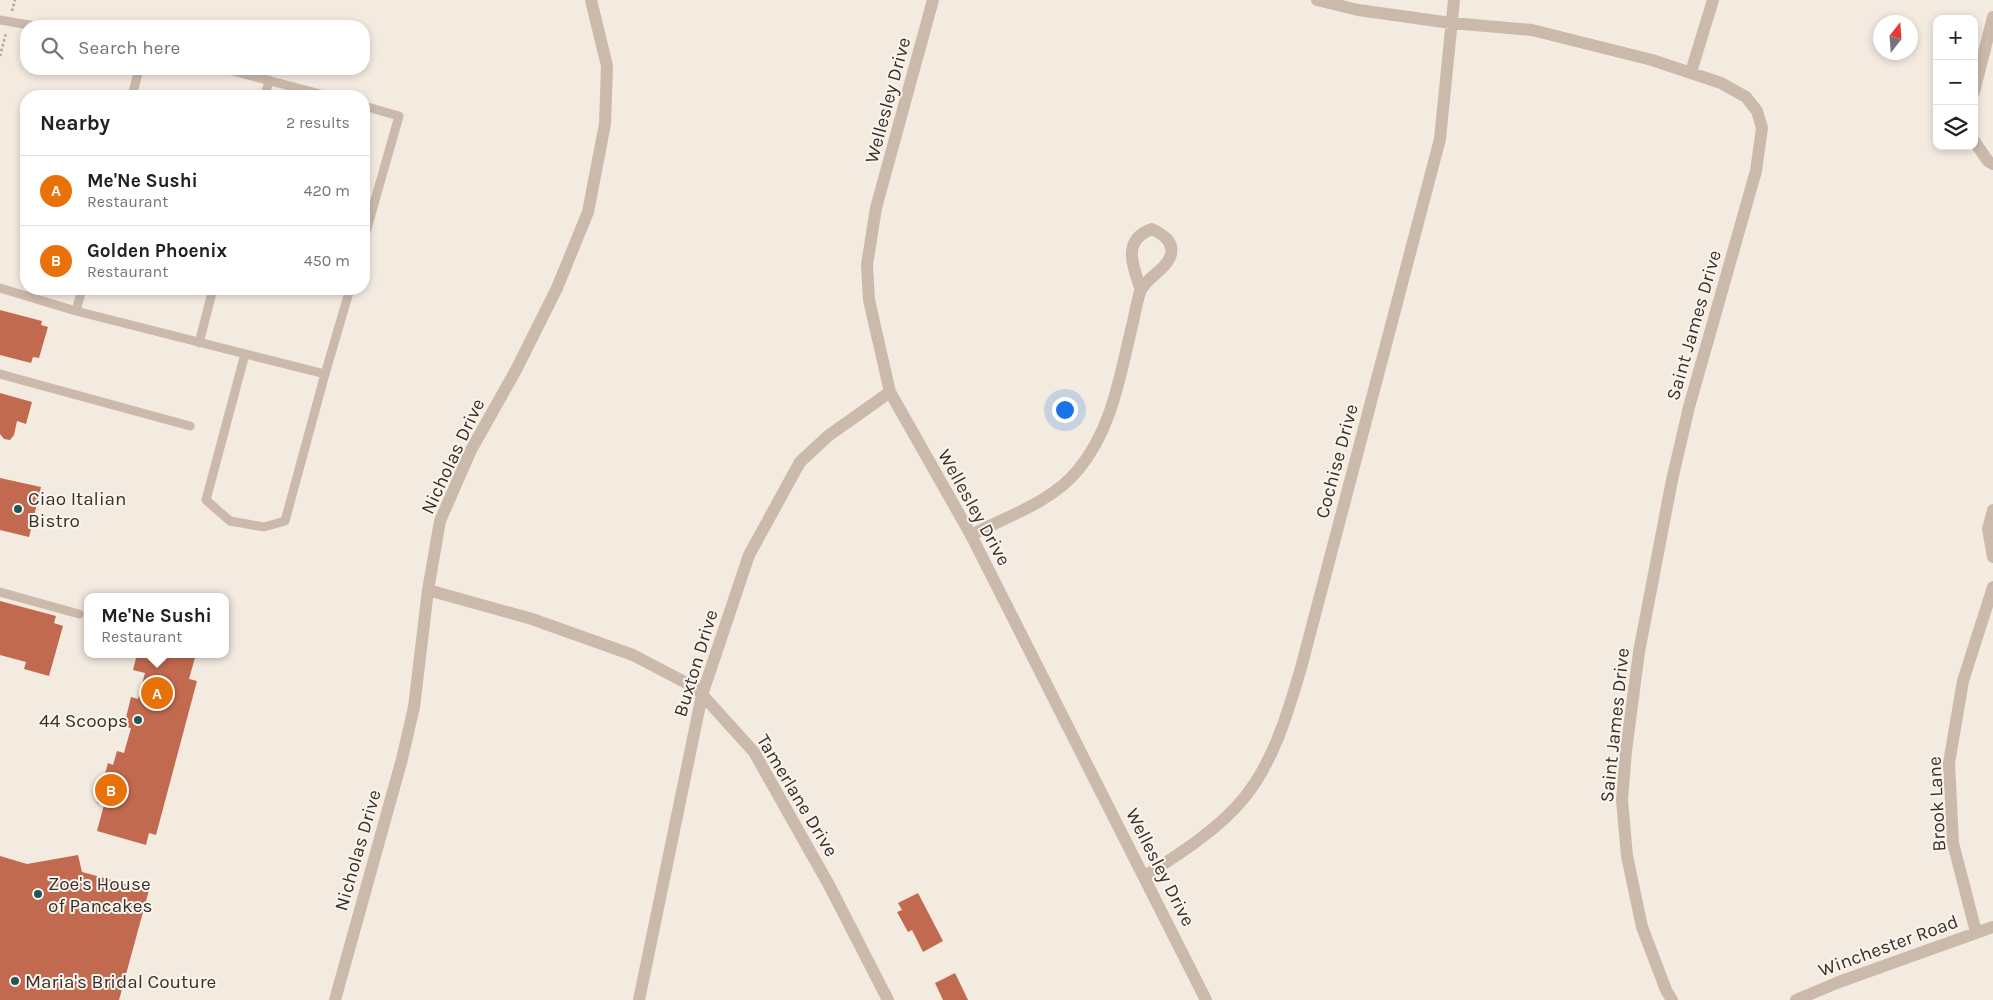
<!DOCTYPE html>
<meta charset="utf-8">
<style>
body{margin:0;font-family:Karla,sans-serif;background:#f2f2f2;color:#202124}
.controls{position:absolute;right:15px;top:15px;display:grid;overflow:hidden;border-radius:10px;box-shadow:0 2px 8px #0003}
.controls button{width:45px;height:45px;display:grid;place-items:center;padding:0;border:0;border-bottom:1px solid #e0e0e0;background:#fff;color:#202124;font:25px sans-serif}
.compass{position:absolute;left:1873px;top:15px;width:45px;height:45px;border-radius:50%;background:#fff;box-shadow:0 2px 8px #0003;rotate:17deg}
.you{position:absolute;left:1064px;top:409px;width:18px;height:18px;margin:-12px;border:4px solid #fff;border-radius:50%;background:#1a73e8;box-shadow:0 0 0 8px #1a73e833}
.badge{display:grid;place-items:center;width:32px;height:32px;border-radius:50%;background:#21565a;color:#fff;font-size:16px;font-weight:700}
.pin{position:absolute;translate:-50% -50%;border:2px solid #fff;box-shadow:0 1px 5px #0006}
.popup{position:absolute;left:84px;top:593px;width:145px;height:65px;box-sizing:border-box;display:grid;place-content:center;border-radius:10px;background:#fff;filter:drop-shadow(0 1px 4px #0005);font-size:16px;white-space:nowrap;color:#757577}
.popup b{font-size:19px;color:#202124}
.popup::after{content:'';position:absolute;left:50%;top:100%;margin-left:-10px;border:10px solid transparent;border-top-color:#fff}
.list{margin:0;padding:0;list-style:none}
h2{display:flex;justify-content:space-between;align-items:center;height:65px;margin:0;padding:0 20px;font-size:21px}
h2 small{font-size:16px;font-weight:400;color:#757577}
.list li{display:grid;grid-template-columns:32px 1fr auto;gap:15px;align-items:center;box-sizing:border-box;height:70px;padding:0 20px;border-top:1px solid #e0e0e0}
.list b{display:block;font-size:19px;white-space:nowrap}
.list p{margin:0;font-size:16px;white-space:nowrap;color:#757577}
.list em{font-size:16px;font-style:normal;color:#757577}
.icon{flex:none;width:28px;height:28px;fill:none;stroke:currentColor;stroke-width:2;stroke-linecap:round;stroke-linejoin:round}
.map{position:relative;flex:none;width:1993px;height:1000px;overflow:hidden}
.search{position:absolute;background:#fff;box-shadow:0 2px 8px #0003;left:20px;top:20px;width:350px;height:55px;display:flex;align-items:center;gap:12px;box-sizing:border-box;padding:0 18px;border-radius:20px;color:#757577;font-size:19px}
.panel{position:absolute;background:#fff;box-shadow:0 2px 8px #0003;left:20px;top:90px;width:350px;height:205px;border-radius:20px}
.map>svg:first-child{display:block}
.building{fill:#c26a4f}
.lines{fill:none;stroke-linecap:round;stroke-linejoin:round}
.path{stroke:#b7a496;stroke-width:2.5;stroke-dasharray:2.5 2.5;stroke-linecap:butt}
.lane{stroke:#cbbaac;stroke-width:9}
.street{stroke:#cbbaac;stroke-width:12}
.poi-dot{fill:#21565a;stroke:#faf4ed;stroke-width:2}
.labels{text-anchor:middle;stroke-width:4;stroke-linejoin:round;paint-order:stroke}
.street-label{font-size:19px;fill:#392f2b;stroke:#faf4ed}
.poi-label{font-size:19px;fill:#392f2b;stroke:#faf4ed;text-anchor:start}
</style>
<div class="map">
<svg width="1993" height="1000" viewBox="0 0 1993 1000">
<rect width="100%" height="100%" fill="#f3eae0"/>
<path class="building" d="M 0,310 L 42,321 L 41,325 L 48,327 L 39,358 L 33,357 L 31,363 L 0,355 Z
M 0,393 L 32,402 L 26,424 L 17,421 L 14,435 L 10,440 L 4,439 L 0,434 Z
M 0,478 L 41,487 L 29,537 L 0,530 Z
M 0,601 L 56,616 L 54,623 L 63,626 L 49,676 L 24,669 L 26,662 L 0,655 Z
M 137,654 L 196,654 L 189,679 L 197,681 L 156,835 L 149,833 L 146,845 L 97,831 L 104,805 L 97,803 L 108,763 L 113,765 L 117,751 L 124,753 L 131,728 L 124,726 L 131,697 L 138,699 L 145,673 L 133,670 Z
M 78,855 L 82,872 L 149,890 L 119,1000 L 0,1000 L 0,856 L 27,864 Z
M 918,893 L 943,941 L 923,952 L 912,930 L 908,932 L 897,912 L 902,910 L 898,903 Z
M 955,973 L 968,1000 L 943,1000 L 935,983 Z"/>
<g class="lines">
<path class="path" d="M 12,11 L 15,0
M 0,56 L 6,33"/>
<path class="lane" d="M 0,20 L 35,26
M 225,69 L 328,96
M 132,96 L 139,69
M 265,96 L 269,80
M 364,106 L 399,116 L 364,239
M 0,288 L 76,311 L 325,374 L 350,289
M 76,311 L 82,289
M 199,343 L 213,289
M 245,354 L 206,500 L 230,521 L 264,527 L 285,521 L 325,374
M 0,374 L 190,426
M 0,592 L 79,614"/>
<path class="street" d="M 933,0 L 876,208 L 867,265 L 869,300 L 890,392 L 971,535 L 1206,1000
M 1317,0 L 1358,10 L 1451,23 L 1532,30 L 1652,60 L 1721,83 L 1746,97 L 1757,111 L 1762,128 L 1756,171 L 1689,407 L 1672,480 L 1639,652 L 1626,751 L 1622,800 L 1627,856 L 1642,927 L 1666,990 L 1672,1000
M 1691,72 L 1713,0
M 1974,92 L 1993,17
M 1974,141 L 1988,161 L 1993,164
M 1993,510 L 1988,529 L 1993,557
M 971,535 C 1006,517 1052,502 1078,470 C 1113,428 1120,374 1133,322 C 1135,312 1137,302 1140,292 C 1146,277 1167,270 1171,254 C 1174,241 1162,234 1152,229 C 1121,240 1133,266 1141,290
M 428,590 L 532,619 L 633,655 L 696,688 L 754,752 L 829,885 L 888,1000
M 1145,876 C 1178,855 1219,829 1244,798 C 1274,761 1288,712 1301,668 L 1440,139 L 1454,0
M 1976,932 L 1953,843 L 1949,763 L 1963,681 L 1993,587
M 335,1000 L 402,759 L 414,707 L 428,590 L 440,521 L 471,450 L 516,370 L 557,288 L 588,212 L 605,124 L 607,66 L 591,0
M 639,1000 L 702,695 L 749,555 L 800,462 L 828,436 L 890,392
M 1796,1000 L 1839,982 L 1993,927"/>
</g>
<g class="poi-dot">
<circle cx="18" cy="509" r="5"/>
<circle cx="138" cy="720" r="5"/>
<circle cx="38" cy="894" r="5"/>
<circle cx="15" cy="981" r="5"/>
</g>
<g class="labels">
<g class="street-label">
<text transform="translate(887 100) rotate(-75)" y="7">Wellesley Drive</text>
<text transform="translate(1693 325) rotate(-74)" y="7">Saint James Drive</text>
<text transform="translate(452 456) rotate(-65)" y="7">Nicholas Drive</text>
<text transform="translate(1336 461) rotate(-75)" y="7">Cochise Drive</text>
<text transform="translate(975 507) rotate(61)" y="7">Wellesley Drive</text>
<text transform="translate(695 663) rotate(-73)" y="7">Buxton Drive</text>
<text transform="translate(1614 725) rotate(-84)" y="7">Saint James Drive</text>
<text transform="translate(798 795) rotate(59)" y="7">Tamerlane Drive</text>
<text transform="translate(1936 804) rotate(-93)" y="7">Brook Lane</text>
<text transform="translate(357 850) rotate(-74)" y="7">Nicholas Drive</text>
<text transform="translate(1161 867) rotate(63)" y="7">Wellesley Drive</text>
<text transform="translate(1888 945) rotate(-20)" y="7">Winchester Road</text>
</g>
<g class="poi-label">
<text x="28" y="505">Ciao Italian<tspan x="28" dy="22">Bistro</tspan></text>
<text x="128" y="727" text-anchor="end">44 Scoops</text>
<text x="48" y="890">Zoe's House<tspan x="48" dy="22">of Pancakes</tspan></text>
<text x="25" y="988">Maria's Bridal Couture</text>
</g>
</g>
</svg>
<div class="controls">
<button>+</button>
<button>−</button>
<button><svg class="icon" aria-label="layers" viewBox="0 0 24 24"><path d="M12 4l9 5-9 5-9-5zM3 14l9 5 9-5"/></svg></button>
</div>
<svg class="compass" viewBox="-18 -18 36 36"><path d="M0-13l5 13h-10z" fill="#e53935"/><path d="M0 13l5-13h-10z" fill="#757577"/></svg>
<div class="you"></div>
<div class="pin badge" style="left:157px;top:693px;background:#e8710a">A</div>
<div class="popup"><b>Me'Ne Sushi</b>Restaurant</div>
<div class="pin badge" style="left:111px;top:790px;background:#e8710a">B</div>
<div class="search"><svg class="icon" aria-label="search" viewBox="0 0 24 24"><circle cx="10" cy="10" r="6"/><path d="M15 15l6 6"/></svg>Search here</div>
<section class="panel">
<h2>Nearby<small>2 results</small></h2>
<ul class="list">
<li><span class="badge" style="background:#e8710a">A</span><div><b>Me'Ne Sushi</b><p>Restaurant</p></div><em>420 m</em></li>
<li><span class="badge" style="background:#e8710a">B</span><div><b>Golden Phoenix</b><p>Restaurant</p></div><em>450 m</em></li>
</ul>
</section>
</div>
